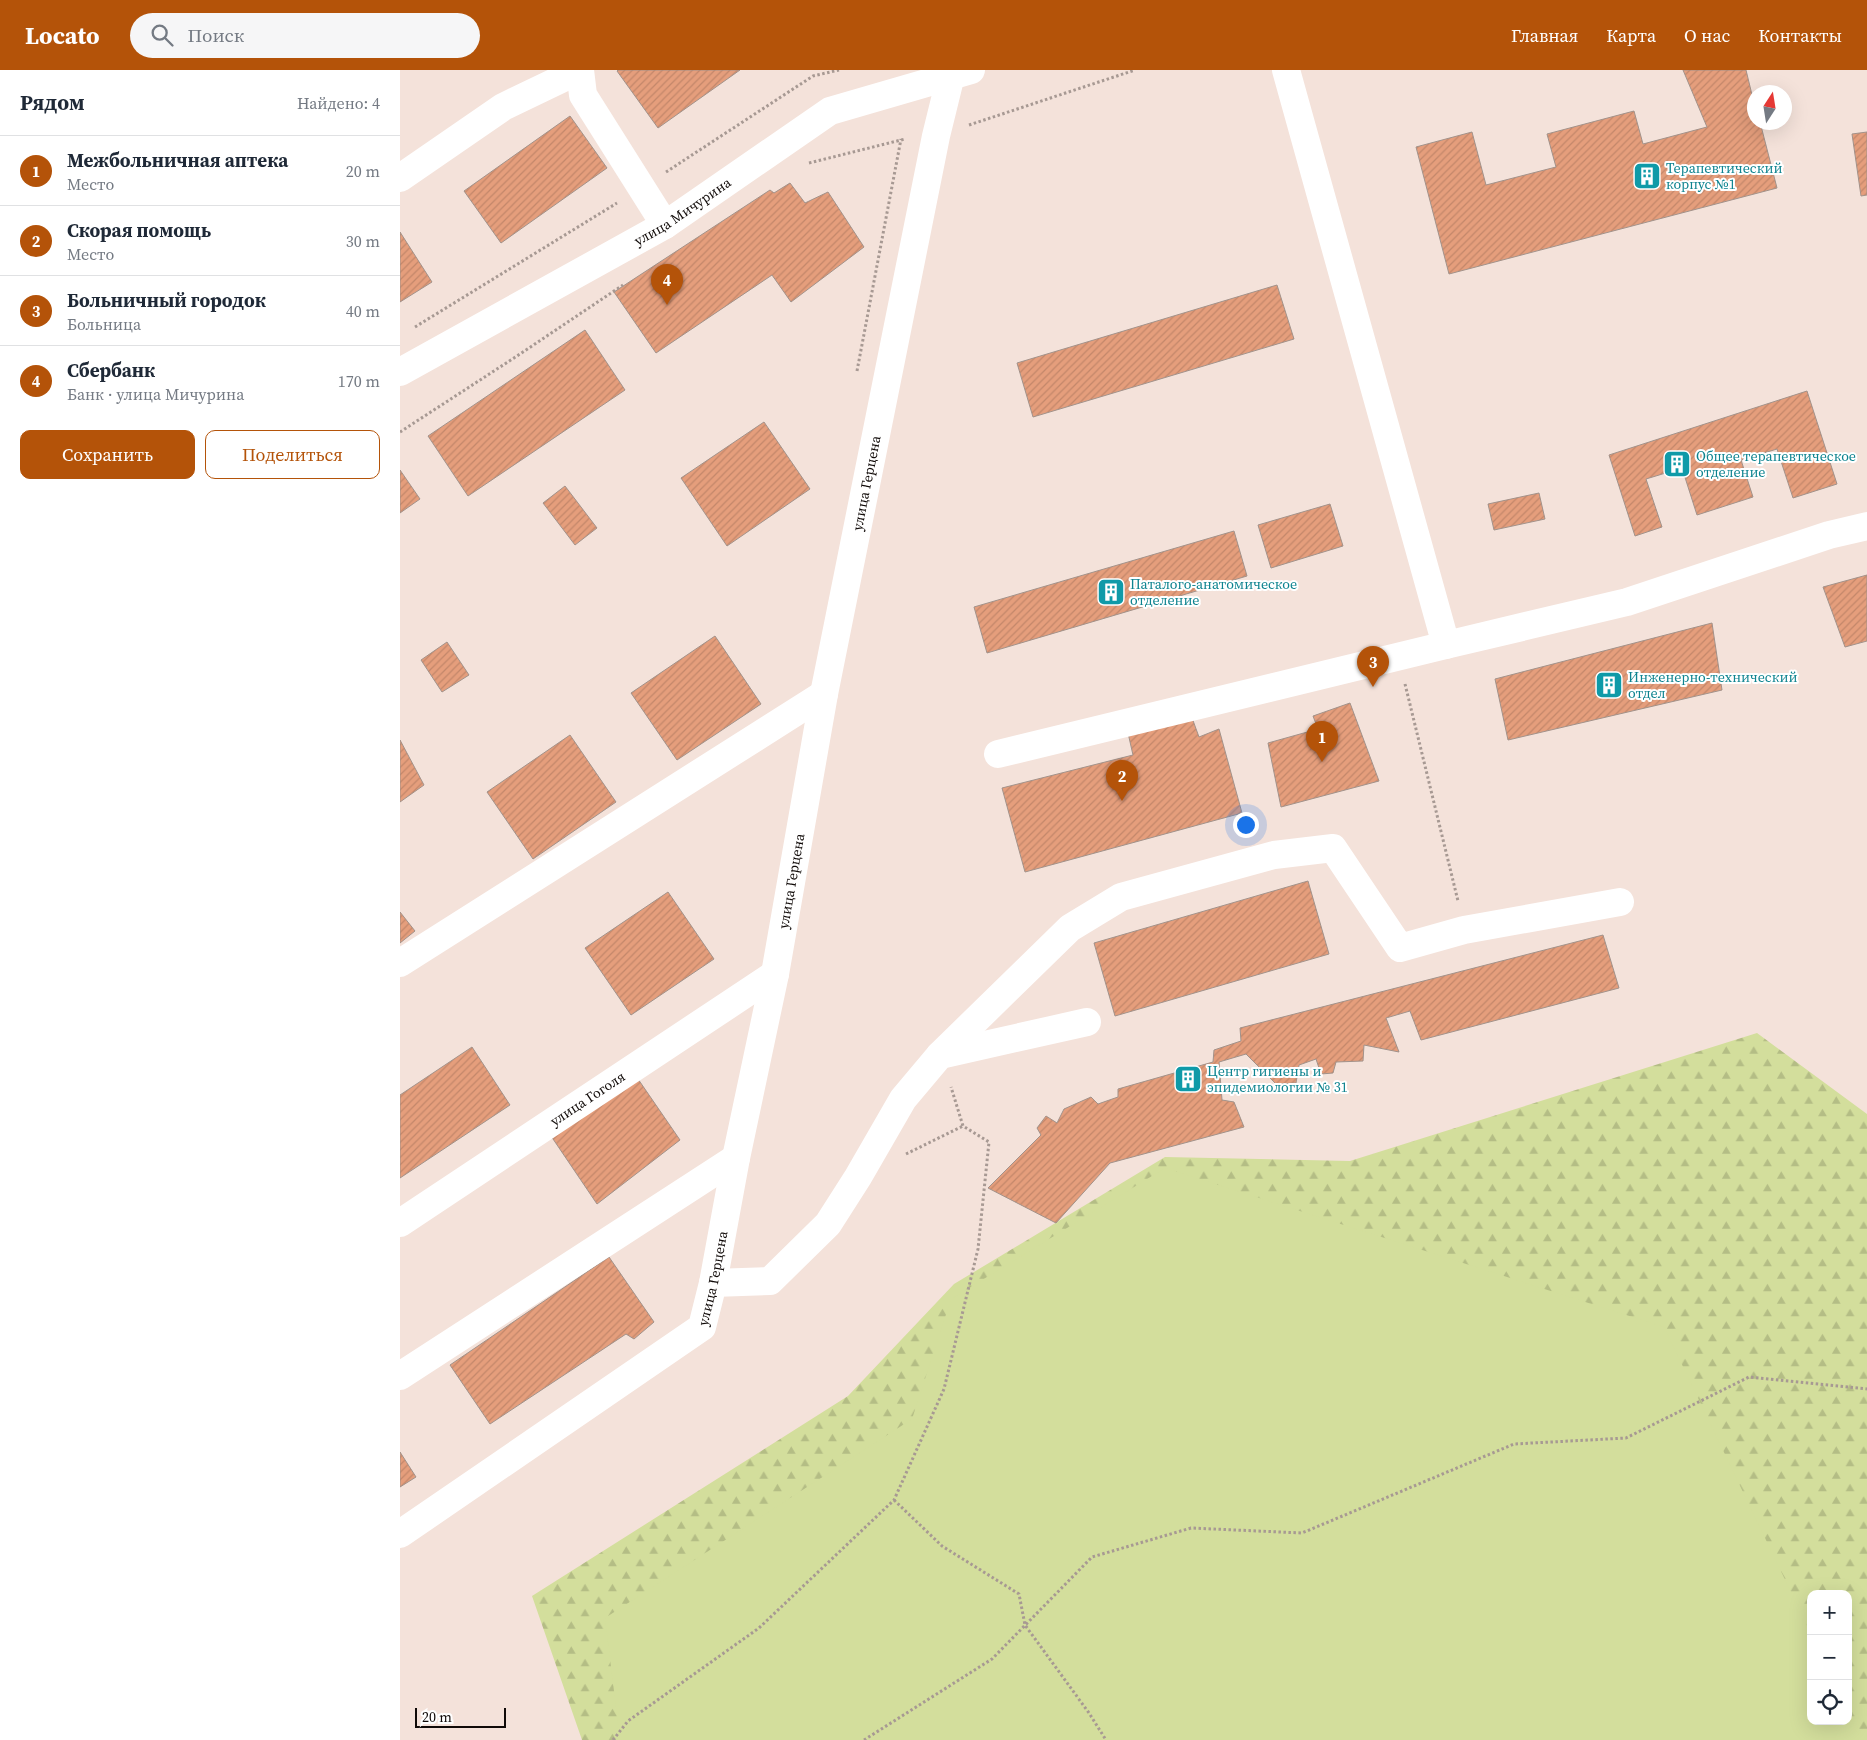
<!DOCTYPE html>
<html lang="ru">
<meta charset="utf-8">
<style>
body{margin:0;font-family:"Source Serif 4",serif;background:#f6f6f7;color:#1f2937}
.controls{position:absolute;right:15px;bottom:15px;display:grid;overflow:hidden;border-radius:10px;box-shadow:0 5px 20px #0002}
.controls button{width:45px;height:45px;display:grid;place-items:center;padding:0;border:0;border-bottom:1px solid #e0e1e3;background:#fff;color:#1f2937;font:25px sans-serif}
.compass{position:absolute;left:1347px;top:15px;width:45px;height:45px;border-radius:50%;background:#fff;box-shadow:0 5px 20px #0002;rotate:12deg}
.scale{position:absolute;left:15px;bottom:12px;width:91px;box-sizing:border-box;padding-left:5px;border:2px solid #100a08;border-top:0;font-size:14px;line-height:18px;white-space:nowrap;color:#100a08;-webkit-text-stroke:4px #fff;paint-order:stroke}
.you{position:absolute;left:845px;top:754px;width:18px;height:18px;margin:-12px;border:4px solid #fff;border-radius:50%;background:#1a73e8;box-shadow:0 0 0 8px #1a73e833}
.badge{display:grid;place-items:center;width:32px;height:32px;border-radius:50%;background:#b45309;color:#fff;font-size:16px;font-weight:700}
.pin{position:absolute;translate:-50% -41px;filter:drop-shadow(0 1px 2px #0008)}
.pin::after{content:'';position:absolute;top:26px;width:18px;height:15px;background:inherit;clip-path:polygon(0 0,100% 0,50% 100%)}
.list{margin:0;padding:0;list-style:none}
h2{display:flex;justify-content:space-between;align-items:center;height:65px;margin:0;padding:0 20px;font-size:21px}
h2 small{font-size:16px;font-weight:400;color:#747a83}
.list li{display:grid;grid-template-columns:32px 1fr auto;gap:15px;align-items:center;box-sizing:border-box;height:70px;padding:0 20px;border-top:1px solid #e0e1e3}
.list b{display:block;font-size:19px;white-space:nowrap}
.list p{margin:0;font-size:16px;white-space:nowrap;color:#747a83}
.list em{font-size:16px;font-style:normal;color:#747a83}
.actions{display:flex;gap:10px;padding:15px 20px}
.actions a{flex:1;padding:11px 0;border:1px solid #b45309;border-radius:10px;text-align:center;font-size:18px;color:#b45309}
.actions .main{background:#b45309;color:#fff}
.icon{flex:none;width:28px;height:28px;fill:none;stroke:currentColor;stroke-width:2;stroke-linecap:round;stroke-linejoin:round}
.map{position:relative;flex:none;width:1467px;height:1670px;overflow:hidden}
header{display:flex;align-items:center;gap:30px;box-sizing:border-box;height:70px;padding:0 25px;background:#b45309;color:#fff}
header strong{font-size:24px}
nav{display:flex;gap:28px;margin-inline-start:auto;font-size:18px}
.search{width:350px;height:45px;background:#f6f6f7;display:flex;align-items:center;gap:12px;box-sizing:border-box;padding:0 18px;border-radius:28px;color:#747a83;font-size:19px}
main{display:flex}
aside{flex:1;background:#fff}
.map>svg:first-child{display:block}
.forest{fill:url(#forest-firs);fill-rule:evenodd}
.park{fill:#d3de9c}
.building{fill:url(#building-hatch);stroke:#a2928a}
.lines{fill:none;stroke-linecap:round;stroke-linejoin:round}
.path{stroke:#a79993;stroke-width:3;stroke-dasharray:2.5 2.5;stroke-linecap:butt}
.minor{stroke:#fff;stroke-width:28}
.labels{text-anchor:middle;stroke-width:4;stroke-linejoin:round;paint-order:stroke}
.culture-label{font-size:14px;fill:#0d838f;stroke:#fff;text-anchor:start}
.street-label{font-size:14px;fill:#100a08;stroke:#fff}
</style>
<header>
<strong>Locato</strong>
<div class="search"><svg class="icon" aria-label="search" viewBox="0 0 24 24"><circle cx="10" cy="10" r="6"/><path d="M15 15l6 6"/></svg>Поиск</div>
<nav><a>Главная</a><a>Карта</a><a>О нас</a><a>Контакты</a></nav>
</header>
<main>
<aside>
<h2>Рядом<small>Найдено: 4</small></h2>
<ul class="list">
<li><span class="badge">1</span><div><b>Межбольничная аптека</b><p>Место</p></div><em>20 m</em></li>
<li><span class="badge">2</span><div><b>Скорая помощь</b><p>Место</p></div><em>30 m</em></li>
<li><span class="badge">3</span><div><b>Больничный городок</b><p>Больница</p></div><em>40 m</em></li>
<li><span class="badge">4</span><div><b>Сбербанк</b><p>Банк · улица Мичурина</p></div><em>170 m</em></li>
</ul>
<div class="actions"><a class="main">Сохранить</a><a>Поделиться</a></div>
</aside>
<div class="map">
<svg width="1467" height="1670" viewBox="0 0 1467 1670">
<defs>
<pattern id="forest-firs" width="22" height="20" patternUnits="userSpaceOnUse" patternTransform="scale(1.25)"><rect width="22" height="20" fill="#d3de9c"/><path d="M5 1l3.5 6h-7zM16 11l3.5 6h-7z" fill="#b4bd85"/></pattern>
<pattern id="building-hatch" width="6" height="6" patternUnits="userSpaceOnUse" patternTransform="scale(1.25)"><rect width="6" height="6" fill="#e59e7c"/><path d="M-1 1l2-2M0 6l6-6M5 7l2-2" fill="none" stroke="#c3876a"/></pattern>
</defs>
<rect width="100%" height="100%" fill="#f4e2da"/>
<path class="forest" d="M 1357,963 L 1467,1044 L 1467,1670 L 182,1670 L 132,1526 L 448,1326 L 554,1214 L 765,1087 L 950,1091 ZM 1411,1524 L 1448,1524 L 1448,1651 L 1411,1651 Z"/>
<path class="park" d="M 765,1098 L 1264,1257 L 1411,1564 L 1411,1651 L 1448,1651 L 1448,1643 L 1461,1670 L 220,1670 L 205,1548 L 512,1349 L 551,1229 Z"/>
<path class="building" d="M 218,0 L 340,0 L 258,58 L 217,1 Z
M 1283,0 L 1346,0 L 1354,33 L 1354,52 L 1360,52 L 1377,118 L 1049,204 L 1016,77 L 1072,62 L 1086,115 L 1156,97 L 1147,64 L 1234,41 L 1243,74 L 1307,57 Z
M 170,46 L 207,98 L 101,173 L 64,121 Z
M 1467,62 L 1467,125 L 1461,126 L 1452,64 Z
M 390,113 L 405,133 L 428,122 L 464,177 L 391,232 L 372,205 L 256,283 L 214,222 L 370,120 L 374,123 Z
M 0,162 L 32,212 L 0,232 Z
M 877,215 L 894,269 L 633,347 L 617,293 Z
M 185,260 L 225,320 L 68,426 L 28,366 Z
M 1407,321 L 1437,414 L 1393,428 L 1377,379 L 1341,390 L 1353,427 L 1297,445 L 1282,398 L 1246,409 L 1262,457 L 1235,466 L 1209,385 Z
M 364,352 L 410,419 L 327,476 L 281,408 Z
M 0,400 L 20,429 L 0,443 Z
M 165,416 L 197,458 L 175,475 L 143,433 Z
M 1139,423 L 1145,449 L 1094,460 L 1088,434 Z
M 930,434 L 943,476 L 871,498 L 858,455 Z
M 834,461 L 847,506 L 587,583 L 574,537 Z
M 1467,505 L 1467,571 L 1445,577 L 1423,517 Z
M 1312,553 L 1322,620 L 1108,670 L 1095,609 Z
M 315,566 L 361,634 L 277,690 L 231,623 Z
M 47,572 L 69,605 L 42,622 L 21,590 Z
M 950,633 L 979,711 L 881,737 L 868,673 L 918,659 L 913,646 Z
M 791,645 L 799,667 L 819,659 L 842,743 L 625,802 L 602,718 L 733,685 L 728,663 Z
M 170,665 L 216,732 L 133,789 L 87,722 Z
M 0,670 L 24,715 L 0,732 Z
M 908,811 L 929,884 L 715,946 L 694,873 Z
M 268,822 L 314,889 L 231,945 L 185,878 Z
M 0,842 L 15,861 L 0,873 Z
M 1203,865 L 1219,918 L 1021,970 L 1010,941 L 986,948 L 999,982 L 964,975 L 963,991 L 936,992 L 933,1003 L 921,1004 L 916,989 L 899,995 L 896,1013 L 876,1014 L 846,984 L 819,992 L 822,1030 L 834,1032 L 844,1057 L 710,1093 L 656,1153 L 588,1118 L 641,1065 L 637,1058 L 646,1046 L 657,1053 L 664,1039 L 691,1027 L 698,1034 L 718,1027 L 718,1019 L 813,992 L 814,980 L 841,971 L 840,958 Z
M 72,977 L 110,1035 L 0,1108 L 0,1025 Z
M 238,1009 L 280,1070 L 197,1134 L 151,1066 Z
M 209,1187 L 254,1252 L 234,1269 L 226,1264 L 90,1354 L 50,1295 Z
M 0,1382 L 16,1407 L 0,1417 Z"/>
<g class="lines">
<path class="path" d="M 569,55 L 735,0
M 409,93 L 505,69
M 266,102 L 413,6 L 439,0
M 15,257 L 217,133
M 457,301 L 501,69
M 0,362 L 117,286 L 223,215
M 1005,614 L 1058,831
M 506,1084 L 563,1056
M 494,1430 L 542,1476 L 619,1524 L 625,1555 L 689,1643 L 706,1670
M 213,1670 L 228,1651 L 359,1558 L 494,1430 L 544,1319 L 578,1179 L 589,1072 L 563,1056 L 551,1017
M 464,1670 L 592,1589 L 692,1487 L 791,1458 L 902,1463 L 1114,1374 L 1226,1368 L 1349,1307 L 1467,1319"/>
<g class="minor">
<path d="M 180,0 L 183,25 L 265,155"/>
<path d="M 886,0 L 1046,575 L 1227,532 L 1429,465 L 1467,456"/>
<path d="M 0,108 L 103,37 L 180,0"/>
<path id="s1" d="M 0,302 L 265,155 L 430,41 L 571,0"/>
<path d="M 598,684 L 1046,575"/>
<path d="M 0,893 L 424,624"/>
<path d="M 540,985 L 670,858 L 721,827 L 874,785 L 933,778 L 1000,878 L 1064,860 L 1220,832"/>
<path id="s2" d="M 0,1153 L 375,904"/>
<path d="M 313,1213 L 370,1211 L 428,1154 L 458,1107 L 503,1029 L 540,985 L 687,952"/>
<path d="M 0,1306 L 336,1088"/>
<path id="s3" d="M 0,1464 L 302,1257 L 313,1213 L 336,1088 L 375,904 L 424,624 L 536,66 L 551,5"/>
</g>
</g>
<defs>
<g id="building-square" transform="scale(1.4375)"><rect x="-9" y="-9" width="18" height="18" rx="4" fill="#0f9aa8" stroke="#fff"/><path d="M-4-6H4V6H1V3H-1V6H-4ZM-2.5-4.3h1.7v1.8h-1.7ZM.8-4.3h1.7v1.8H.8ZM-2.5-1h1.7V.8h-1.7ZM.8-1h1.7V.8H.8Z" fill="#fff"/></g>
</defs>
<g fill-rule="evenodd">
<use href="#building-square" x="1247" y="106"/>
<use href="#building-square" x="1277" y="394"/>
<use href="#building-square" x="711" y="522"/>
<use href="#building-square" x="1209" y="615"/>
<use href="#building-square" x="788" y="1009"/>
</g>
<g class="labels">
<g class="culture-label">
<text x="1266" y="103">Терапевтический<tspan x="1266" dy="16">корпус №1</tspan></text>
<text x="1296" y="391">Общее терапевтическое<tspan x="1296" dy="16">отделение</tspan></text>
<text x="730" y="519">Паталого-анатомическое<tspan x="730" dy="16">отделение</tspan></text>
<text x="1228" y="612">Инженерно-технический<tspan x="1228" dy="16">отдел</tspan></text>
<text x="807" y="1006">Центр гигиены и<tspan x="807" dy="16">эпидемиологии № 31</tspan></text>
</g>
<g class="street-label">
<text dy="5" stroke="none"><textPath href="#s1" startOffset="325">улица Мичурина</textPath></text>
<text dy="5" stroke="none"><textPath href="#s3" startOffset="1226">улица Герцена</textPath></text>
<text dy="5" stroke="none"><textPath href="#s3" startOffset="821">улица Герцена</textPath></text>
<text dy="5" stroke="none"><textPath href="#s2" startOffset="225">улица Гоголя</textPath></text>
<text dy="5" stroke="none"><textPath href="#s3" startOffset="416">улица Герцена</textPath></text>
</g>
</g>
</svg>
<div class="controls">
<button>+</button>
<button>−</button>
<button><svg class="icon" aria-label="locate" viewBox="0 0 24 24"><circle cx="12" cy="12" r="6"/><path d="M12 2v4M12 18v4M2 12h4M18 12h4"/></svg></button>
</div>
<svg class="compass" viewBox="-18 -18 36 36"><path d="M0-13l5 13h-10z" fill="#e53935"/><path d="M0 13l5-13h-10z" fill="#747a83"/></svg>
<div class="scale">20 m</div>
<div class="you"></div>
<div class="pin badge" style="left:922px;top:692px">1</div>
<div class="pin badge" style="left:722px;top:731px">2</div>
<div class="pin badge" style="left:973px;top:617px">3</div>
<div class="pin badge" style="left:267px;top:235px">4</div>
</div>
</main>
